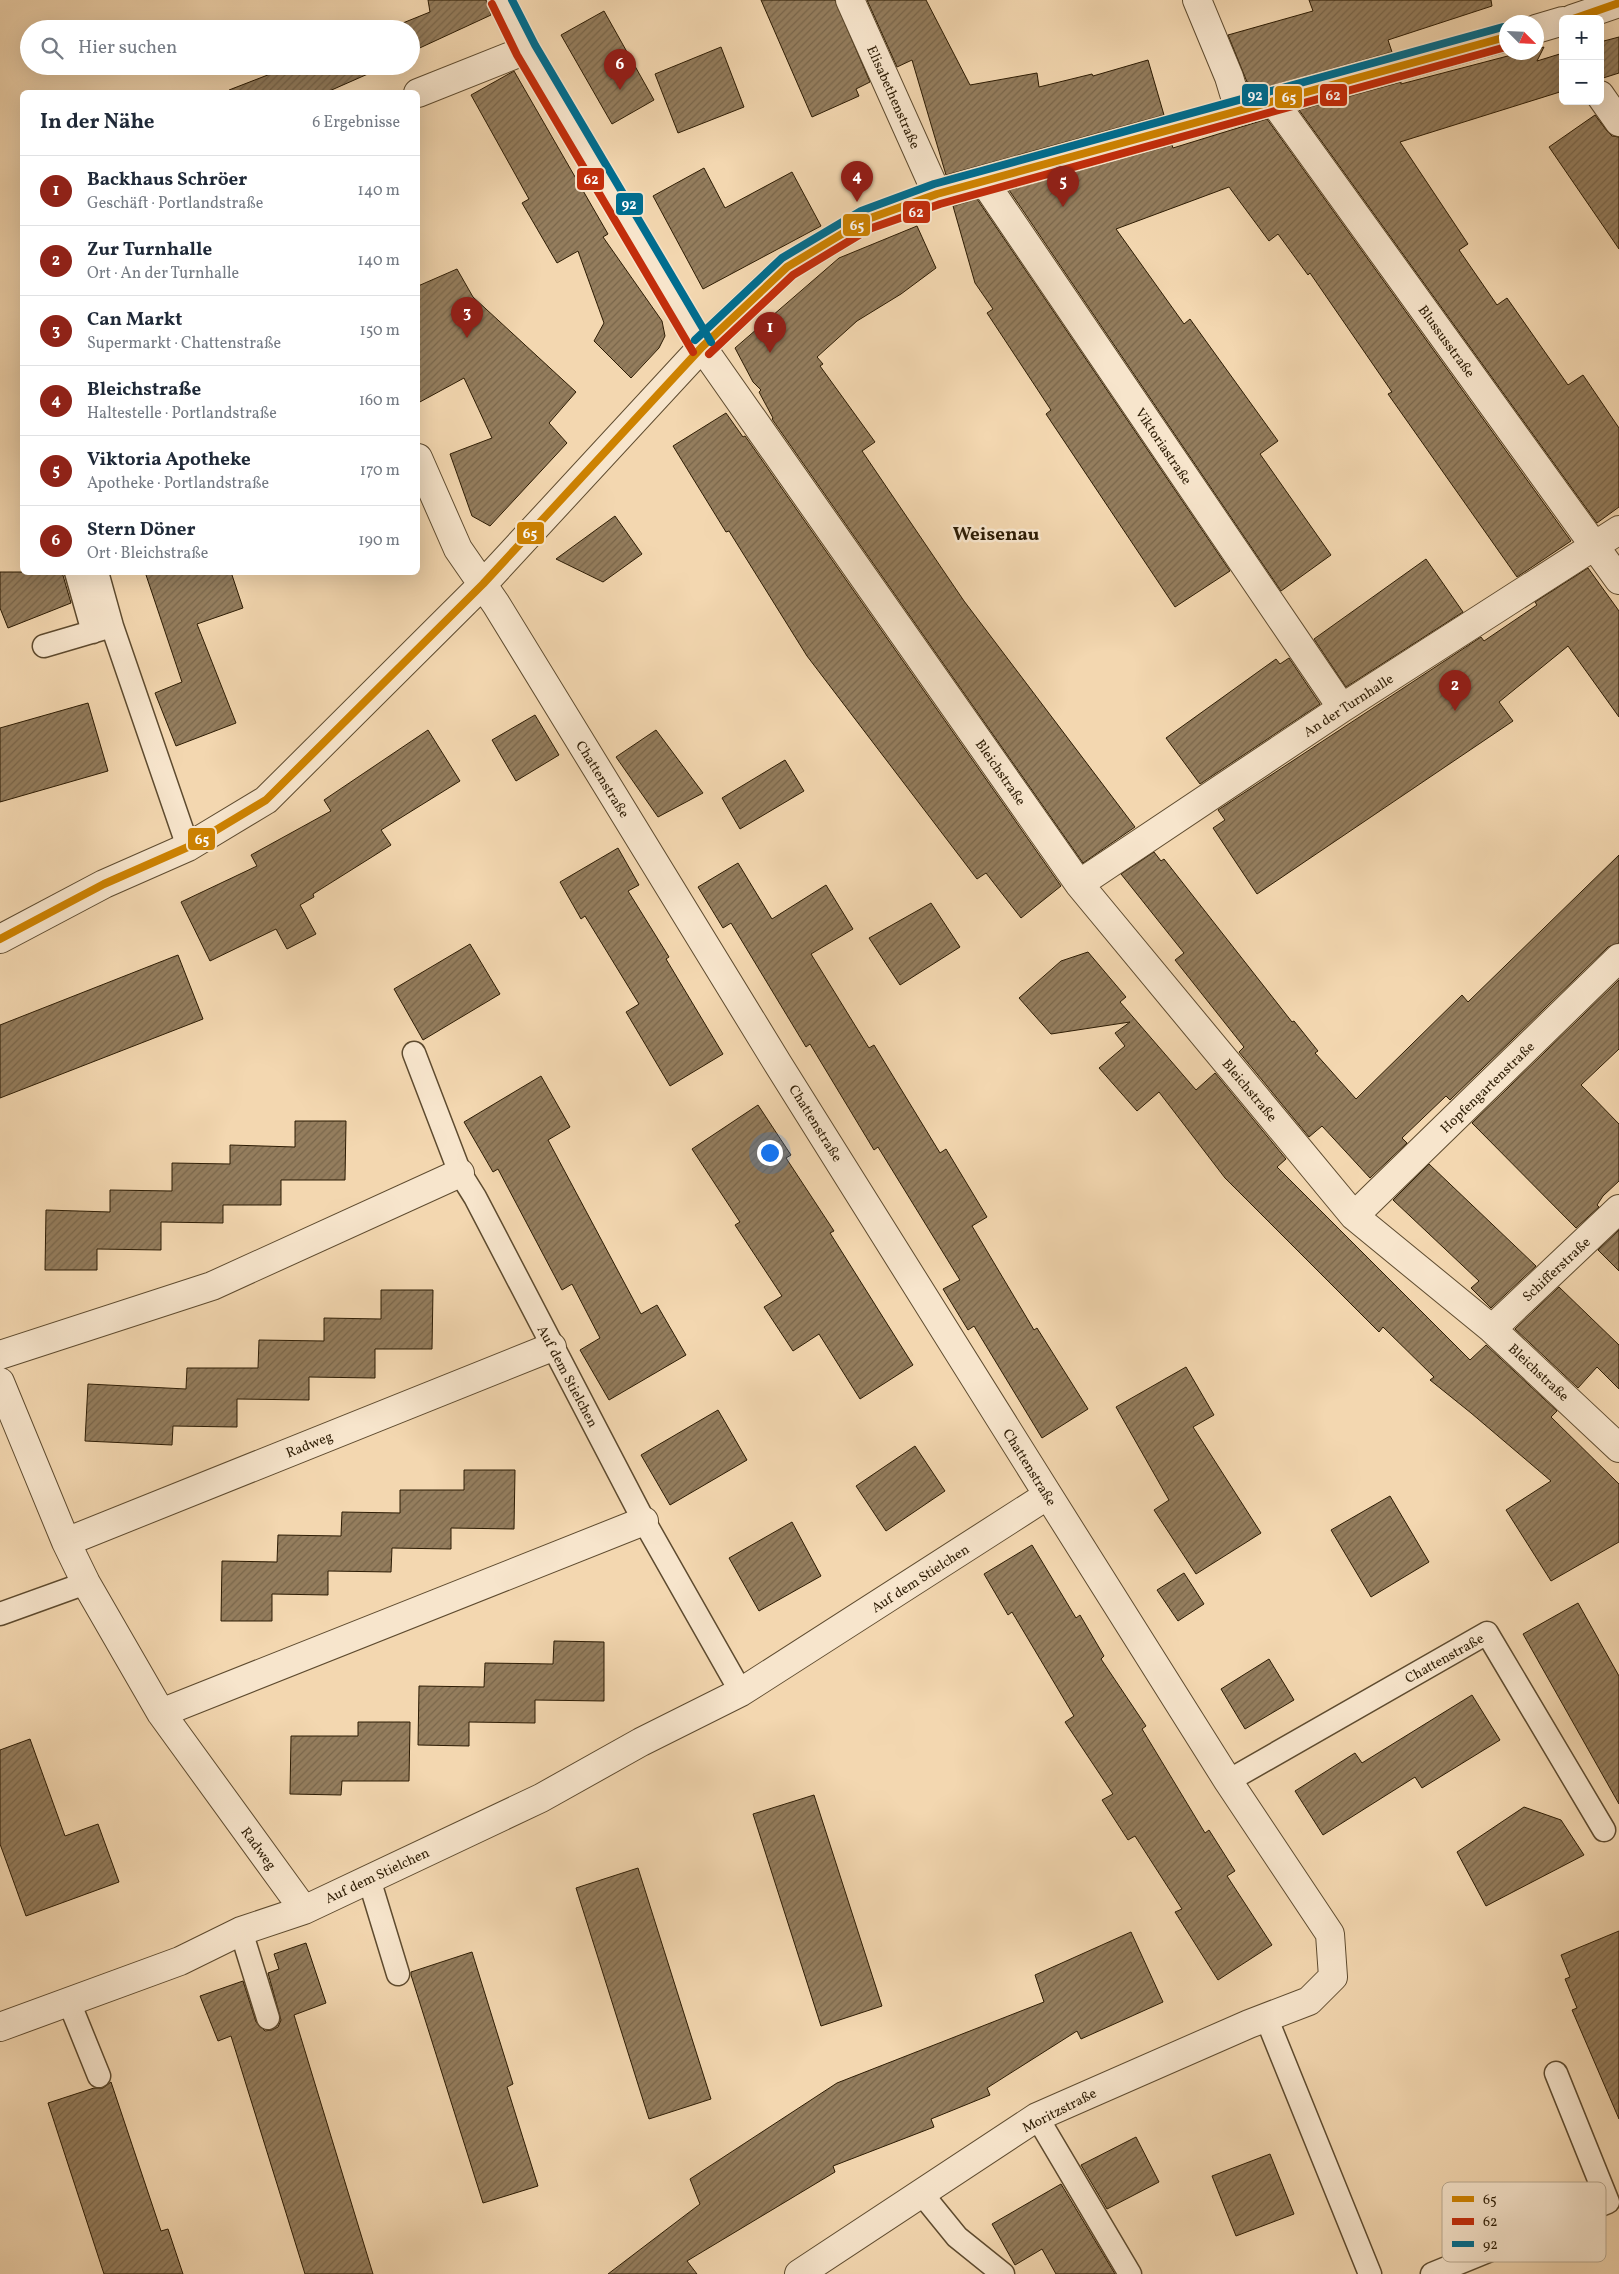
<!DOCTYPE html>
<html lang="de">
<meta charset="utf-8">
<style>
body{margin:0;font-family:Vollkorn,serif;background:#f2f2f3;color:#1f2937}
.controls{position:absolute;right:15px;top:15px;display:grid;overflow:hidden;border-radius:8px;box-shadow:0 5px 20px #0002}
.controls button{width:45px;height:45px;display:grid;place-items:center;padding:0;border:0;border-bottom:1px solid #e0e1e3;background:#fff;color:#1f2937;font:25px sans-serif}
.compass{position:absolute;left:1499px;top:15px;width:45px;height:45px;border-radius:50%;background:#fff;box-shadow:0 5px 20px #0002;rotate:114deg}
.you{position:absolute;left:769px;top:1152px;width:18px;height:18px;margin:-12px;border:4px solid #fff;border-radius:50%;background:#1a73e8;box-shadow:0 0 0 8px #1a73e833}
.badge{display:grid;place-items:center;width:32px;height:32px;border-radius:50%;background:#8f2418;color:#fff;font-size:16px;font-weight:700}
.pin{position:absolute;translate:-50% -41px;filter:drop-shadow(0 1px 2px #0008)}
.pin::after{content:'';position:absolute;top:26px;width:18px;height:15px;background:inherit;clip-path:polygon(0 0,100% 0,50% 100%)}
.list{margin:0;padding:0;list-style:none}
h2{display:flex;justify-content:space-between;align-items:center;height:65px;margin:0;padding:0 20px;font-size:21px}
h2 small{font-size:16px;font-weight:400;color:#747a83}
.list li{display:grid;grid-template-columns:32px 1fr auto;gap:15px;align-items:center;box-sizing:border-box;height:70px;padding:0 20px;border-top:1px solid #e0e1e3}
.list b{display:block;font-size:19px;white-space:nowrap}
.list p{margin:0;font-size:16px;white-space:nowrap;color:#747a83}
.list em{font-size:16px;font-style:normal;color:#747a83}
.icon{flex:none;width:28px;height:28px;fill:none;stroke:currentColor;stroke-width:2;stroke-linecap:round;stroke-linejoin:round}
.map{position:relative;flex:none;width:1619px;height:2274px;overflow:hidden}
.search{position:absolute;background:#fff;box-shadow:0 5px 20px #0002;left:20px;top:20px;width:400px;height:55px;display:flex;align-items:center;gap:12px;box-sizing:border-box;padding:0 18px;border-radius:28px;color:#747a83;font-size:19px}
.panel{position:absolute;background:#fff;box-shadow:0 5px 20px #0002;left:20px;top:90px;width:400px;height:485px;border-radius:8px}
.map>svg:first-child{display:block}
.building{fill:url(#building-hatch);stroke:#2d1c04}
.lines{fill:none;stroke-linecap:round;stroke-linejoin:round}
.service-casing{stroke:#5e4b2f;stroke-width:25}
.minor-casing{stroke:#5e4b2f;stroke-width:30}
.service{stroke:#f7e5cc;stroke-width:22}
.minor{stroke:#f7e5cc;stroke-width:28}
.bus-1-casing{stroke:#f7e5cc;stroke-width:11}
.bus-2-casing{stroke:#f7e5cc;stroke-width:11}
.bus-3-casing{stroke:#f7e5cc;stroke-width:11}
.bus-1{stroke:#cd8201;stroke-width:8}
.bus-2{stroke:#c22e0c;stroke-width:8}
.bus-3{stroke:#006d8f;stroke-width:8}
.labels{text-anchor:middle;stroke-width:5;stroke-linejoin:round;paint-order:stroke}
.street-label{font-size:14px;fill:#2d1c04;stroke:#f7e5cc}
.district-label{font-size:19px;font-weight:bold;fill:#2d1c04;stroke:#f7e5cc}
.key{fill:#f7e5cc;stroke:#baa990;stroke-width:1}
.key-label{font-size:14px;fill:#2d1c04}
.line-badge{stroke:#f7e5cc;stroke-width:2}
.badge-label{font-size:14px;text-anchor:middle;font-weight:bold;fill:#fff}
</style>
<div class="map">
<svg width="1619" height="2274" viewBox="0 0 1619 2274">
<defs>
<pattern id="building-hatch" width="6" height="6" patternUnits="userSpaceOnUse" patternTransform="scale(1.25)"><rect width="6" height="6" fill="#947d5d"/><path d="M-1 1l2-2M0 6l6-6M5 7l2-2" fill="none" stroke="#79664b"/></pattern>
</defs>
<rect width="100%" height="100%" fill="#f3d7b0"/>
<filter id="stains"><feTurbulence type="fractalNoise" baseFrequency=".004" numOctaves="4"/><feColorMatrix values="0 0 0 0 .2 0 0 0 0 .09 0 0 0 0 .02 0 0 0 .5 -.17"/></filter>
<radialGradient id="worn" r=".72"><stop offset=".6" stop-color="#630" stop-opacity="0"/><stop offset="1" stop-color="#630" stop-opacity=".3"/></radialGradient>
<path class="building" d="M 428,0 L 486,0 L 491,15 L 411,52 L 411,29 L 388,29 L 430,12 Z
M 761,0 L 835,0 L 870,82 L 856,89 L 859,96 L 812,117 Z
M 867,0 L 926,0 L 970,85 L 1037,73 L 1039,87 L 1092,74 L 1093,76 L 1148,60 L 1164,115 L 946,175 L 912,60 L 897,67 Z
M 1309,0 L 1491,0 L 1492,6 L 1388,40 L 1392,52 L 1267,87 L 1247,82 L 1228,35 L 1313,11 Z
M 604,11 L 654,100 L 612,124 L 561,35 Z
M 1619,37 L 1619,73 L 1600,79 L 1600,42 Z
M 721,47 L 744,107 L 678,133 L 655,74 Z
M 1544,47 L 1537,61 L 1563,53 L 1563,91 L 1400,142 L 1468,244 L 1459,250 L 1497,305 L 1507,298 L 1568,385 L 1583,375 L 1619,428 L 1619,507 L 1597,523 L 1299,110 L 1401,82 L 1401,84 L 1523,52 L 1536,52 L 1536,49 Z
M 291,66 L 386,66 L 327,92 L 230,92 L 229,90 Z
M 514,71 L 608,234 L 603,237 L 662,321 L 665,336 L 659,348 L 631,378 L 594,341 L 604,323 L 578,251 L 557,263 L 522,203 L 529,199 L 471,95 Z
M 1595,115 L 1607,131 L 1612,136 L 1619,137 L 1619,249 L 1549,147 Z
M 1267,119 L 1571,541 L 1517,577 L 1388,394 L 1392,392 L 1310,273 L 1308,275 L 1278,234 L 1269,241 L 1229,187 L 1116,229 L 1184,324 L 1190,319 L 1278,441 L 1260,454 L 1331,555 L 1281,591 L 1009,190 L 1172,145 L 1173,148 Z
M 704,168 L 725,208 L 792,172 L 821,226 L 703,289 L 653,196 Z
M 977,199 L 1230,571 L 1175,607 L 1046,414 L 1051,410 L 987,313 L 993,309 L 975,283 L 953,206 Z
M 917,226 L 936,268 L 901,294 L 857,321 L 817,357 L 823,364 L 820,366 L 875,442 L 862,451 L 964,601 L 1135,827 L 1083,863 L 772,419 L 773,418 L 759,392 L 761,390 L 753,382 L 735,348 L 839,258 Z
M 457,269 L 473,297 L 576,392 L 549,423 L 567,443 L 490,526 L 472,516 L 450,454 L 492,438 L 464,378 L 418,403 L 418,286 Z
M 726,413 L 743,437 L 745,436 L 1061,886 L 1021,918 L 986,873 L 977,879 L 807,656 L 729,531 L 726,532 L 673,446 Z
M 615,516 L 642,554 L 603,582 L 556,559 Z
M 1426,559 L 1463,612 L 1346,687 L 1314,639 Z
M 1588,568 L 1619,611 L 1619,717 L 1568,646 L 1499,702 L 1513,721 L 1257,894 L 1213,828 L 1225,820 L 1218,810 L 1481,637 L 1484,641 L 1537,605 L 1535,602 Z
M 0,572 L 62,572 L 71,603 L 8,628 L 0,608 Z
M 145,572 L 231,572 L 243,608 L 197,624 L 236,723 L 176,746 L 155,693 L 182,682 Z
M 1289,658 L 1320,704 L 1200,784 L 1166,738 L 1276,659 L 1280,664 Z
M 88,703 L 108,771 L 0,802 L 0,728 Z
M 535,715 L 559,755 L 516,781 L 492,740 Z
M 428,730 L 460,781 L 381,830 L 391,845 L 313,894 L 314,897 L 300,905 L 316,934 L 287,949 L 276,929 L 210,961 L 181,902 L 257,866 L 251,855 L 331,811 L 324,800 Z
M 656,730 L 703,793 L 658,817 L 616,757 Z
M 785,760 L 804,791 L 740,829 L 722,798 Z
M 618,848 L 639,885 L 628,891 L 669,957 L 666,959 L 723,1054 L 670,1086 L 626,1012 L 639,1004 L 585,916 L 581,919 L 560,882 Z
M 1154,852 L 1161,861 L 1164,859 L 1292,1022 L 1294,1021 L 1318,1051 L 1315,1053 L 1356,1099 L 1462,995 L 1468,1002 L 1619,855 L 1619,943 L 1608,947 L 1450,1100 L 1446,1096 L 1402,1138 L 1407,1143 L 1370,1178 L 1322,1126 L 1309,1137 L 1239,1052 L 1244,1047 L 1175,960 L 1184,953 L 1121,874 Z
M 738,863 L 772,919 L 826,885 L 853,929 L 811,954 L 869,1048 L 874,1045 L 940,1153 L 946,1149 L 987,1217 L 972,1226 L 1034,1330 L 1037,1328 L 1088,1409 L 1042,1438 L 974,1326 L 968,1330 L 943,1289 L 960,1280 L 878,1147 L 874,1150 L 810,1044 L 806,1047 L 731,923 L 723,928 L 698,887 Z
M 931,903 L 960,947 L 900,985 L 869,938 Z
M 470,944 L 500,994 L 423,1040 L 394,989 Z
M 1088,952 L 1126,997 L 1120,1002 L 1196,1090 L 1215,1073 L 1286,1159 L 1277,1167 L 1470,1360 L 1486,1345 L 1557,1411 L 1551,1417 L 1619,1484 L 1619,1542 L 1551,1581 L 1506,1510 L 1551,1481 L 1471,1413 L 1430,1380 L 1434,1377 L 1383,1327 L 1379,1332 L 1225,1178 L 1159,1092 L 1137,1111 L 1099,1068 L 1125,1046 L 1115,1033 L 1130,1022 L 1051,1034 L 1019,998 L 1061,961 Z
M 178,955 L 203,1019 L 0,1098 L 0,1025 Z
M 1619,980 L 1619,1049 L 1581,1085 L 1619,1124 L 1619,1181 L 1603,1196 L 1597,1205 L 1599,1207 L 1576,1228 L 1472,1123 Z
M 541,1076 L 570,1127 L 548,1140 L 641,1314 L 657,1305 L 686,1355 L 609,1400 L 580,1350 L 600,1338 L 572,1284 L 562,1290 L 498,1169 L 493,1172 L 464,1122 Z
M 758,1105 L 791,1155 L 786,1158 L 834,1231 L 830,1233 L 913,1365 L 860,1399 L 819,1334 L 793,1351 L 764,1307 L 782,1296 L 735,1225 L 740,1222 L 692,1149 Z
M 295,1121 L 346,1121 L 345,1180 L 281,1180 L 281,1205 L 223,1205 L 223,1223 L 161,1222 L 161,1250 L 97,1249 L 97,1270 L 45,1270 L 46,1210 L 110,1212 L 110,1190 L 172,1191 L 172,1163 L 230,1164 L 230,1145 L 295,1147 Z
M 1429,1164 L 1536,1266 L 1491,1308 L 1471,1288 L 1479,1281 L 1393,1200 Z
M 1619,1230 L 1619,1271 L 1598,1250 Z
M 1559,1287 L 1619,1345 L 1619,1389 L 1597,1367 L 1578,1388 L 1515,1329 Z
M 381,1290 L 433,1290 L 432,1349 L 375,1349 L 375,1378 L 309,1377 L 309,1400 L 237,1399 L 237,1427 L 173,1426 L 172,1445 L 85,1441 L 88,1384 L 186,1389 L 187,1368 L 258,1368 L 259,1340 L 324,1341 L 324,1318 L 381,1319 Z
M 1186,1367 L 1214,1415 L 1193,1427 L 1261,1533 L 1196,1574 L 1154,1510 L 1169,1500 L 1116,1407 Z
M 718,1410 L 747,1460 L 670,1505 L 641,1455 Z
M 915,1446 L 945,1491 L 886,1531 L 856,1486 Z
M 464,1470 L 515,1470 L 514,1529 L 451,1528 L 451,1549 L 392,1548 L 391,1572 L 328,1571 L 328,1595 L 272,1594 L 272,1621 L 221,1621 L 222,1561 L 277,1562 L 278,1535 L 341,1536 L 342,1512 L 400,1513 L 400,1490 L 464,1490 Z
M 1390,1496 L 1429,1562 L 1371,1597 L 1331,1530 Z
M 792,1522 L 821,1576 L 759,1611 L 729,1558 Z
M 1032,1545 L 1076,1618 L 1080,1615 L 1104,1656 L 1101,1659 L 1146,1726 L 1142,1729 L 1205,1833 L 1209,1830 L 1235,1871 L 1227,1876 L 1272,1945 L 1218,1980 L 1175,1912 L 1182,1909 L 1135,1836 L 1128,1840 L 1102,1800 L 1113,1794 L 1065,1722 L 1074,1716 L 1012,1612 L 1008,1615 L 984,1574 Z
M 1184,1573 L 1204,1604 L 1178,1621 L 1157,1590 Z
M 1578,1603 L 1619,1676 L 1619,1804 L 1523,1634 Z
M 554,1641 L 604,1642 L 604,1701 L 535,1700 L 535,1723 L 469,1722 L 469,1746 L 418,1745 L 419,1686 L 484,1687 L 485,1663 L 553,1664 Z
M 1269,1659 L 1294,1700 L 1245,1729 L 1221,1689 Z
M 1472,1695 L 1500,1740 L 1422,1788 L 1415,1777 L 1323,1835 L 1295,1791 L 1355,1753 L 1362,1763 Z
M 358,1722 L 410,1722 L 409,1781 L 342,1781 L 341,1795 L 290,1794 L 291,1736 L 358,1736 Z
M 30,1739 L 65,1836 L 98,1824 L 119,1882 L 26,1916 L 0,1844 L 0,1750 Z
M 814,1795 L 882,2006 L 821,2026 L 753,1814 Z
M 1524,1807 L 1561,1820 L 1584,1855 L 1486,1906 L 1457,1852 Z
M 638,1868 L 711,2099 L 649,2119 L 576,1888 Z
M 1619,1931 L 1619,2119 L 1572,2010 L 1577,2008 L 1565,1979 L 1570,1977 L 1561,1955 Z
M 1131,1932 L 1163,2002 L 1081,2039 L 1077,2031 L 987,2088 L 990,2095 L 931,2119 L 934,2127 L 833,2166 L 835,2172 L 687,2261 L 697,2274 L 608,2274 L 700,2204 L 690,2179 L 837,2083 L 1044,2002 L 1035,1975 Z
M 306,1943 L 326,2003 L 294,2015 L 373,2274 L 305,2274 L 231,2036 L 218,2041 L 200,1996 L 243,1981 L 256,2022 L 265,2031 L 272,2030 L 278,2027 L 281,2020 L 268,1973 L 279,1969 L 274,1954 Z
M 472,1952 L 513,2084 L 507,2087 L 538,2186 L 483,2203 L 411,1975 L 411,1972 Z
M 111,2082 L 161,2231 L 168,2229 L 183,2274 L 104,2274 L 48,2103 L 94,2088 L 103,2088 Z
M 1136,2137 L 1159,2182 L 1107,2209 L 1081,2165 Z
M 1270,2154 L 1294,2214 L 1236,2236 L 1212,2176 Z
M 1061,2184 L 1115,2274 L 1056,2274 L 1042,2249 L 1015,2265 L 992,2224 Z"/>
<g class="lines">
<g class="service-casing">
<path id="service" d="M 76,572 L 93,632
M 97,572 L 112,626
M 44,646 L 112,626 L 188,847
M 414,1053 L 460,1173 L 475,1197 L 644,1521 L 741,1692
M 0,1614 L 86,1583
M 1228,1781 L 1487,1633 L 1604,1830
M 369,1879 L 398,1974
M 241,1931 L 268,2018
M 69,2002 L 99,2076
M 1266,2017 L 1370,2274
M 1037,2117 L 1130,2274
M 922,2194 L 957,2237 L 1003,2274
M 1432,2274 L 1608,2202 L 1556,2073"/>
</g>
<g class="minor-casing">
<path id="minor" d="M 501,0 L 526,50 L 702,347 L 1079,884 L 1354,1216 L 1492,1329 L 1619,1448
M 850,0 L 937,194
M 1197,0 L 1229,77 L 1239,110
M 1572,19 L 1619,3
M 1536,29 L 1563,21
M 418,93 L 526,50
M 1600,95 L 1619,122
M 1274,102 L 1619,580
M 985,183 L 1342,708
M 418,458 L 458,549 L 496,604 L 778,1064 L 1048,1495 L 1228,1781 L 1330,1934 L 1333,1977 L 1309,2001 L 1249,2024 L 1037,2117 L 799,2274
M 1079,884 L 1342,708 L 1619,530
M 0,939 L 104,884 L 188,847 L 266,800 L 483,584 L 702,347 L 787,267 L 865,220 L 937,194 L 1506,37
M 1354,1216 L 1619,958
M 1492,1329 L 1619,1209
M 0,1355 L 212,1286 L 460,1173
M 0,1382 L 66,1542 L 86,1583 L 161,1713 L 304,1910
M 66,1542 L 552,1347
M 161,1713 L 644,1521
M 0,2027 L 180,1961 L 241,1931 L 304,1910 L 541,1798 L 641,1742 L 741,1692 L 1048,1495"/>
</g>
<use href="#service" class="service"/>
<use href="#minor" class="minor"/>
<g class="bus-1-casing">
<path id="bus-1" d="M 1573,19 L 1619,3
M 0,939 L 104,884 L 188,847 L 266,800 L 483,584 L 702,347 L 787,267 L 865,220 L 937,194 L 1506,37"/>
</g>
<g class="bus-2-casing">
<path id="bus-2" d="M 492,4 L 517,55 L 693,352
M 709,354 L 793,275 L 869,229 L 940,204 L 1506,47"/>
</g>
<g class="bus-3-casing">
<path id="bus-3" d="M 512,0 L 535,45 L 711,342
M 695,340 L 782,258 L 861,211 L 934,184 L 1503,27"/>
</g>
<use href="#bus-1" class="bus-1"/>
<use href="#bus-2" class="bus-2"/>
<use href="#bus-3" class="bus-3"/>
</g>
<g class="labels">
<g class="street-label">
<text transform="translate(894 97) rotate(66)" y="5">Elisabethenstraße</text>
<text transform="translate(1447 341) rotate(54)" y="5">Blussusstraße</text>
<text transform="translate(1164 446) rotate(56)" y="5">Viktoriastraße</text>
<text transform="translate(1348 705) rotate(-33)" y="5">An der Turnhalle</text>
<text transform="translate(1001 772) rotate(55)" y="5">Bleichstraße</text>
<text transform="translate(603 779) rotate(58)" y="5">Chattenstraße</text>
<text transform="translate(1487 1087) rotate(-44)" y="5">Hopfengartenstraße</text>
<text transform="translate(1250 1090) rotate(50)" y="5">Bleichstraße</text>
<text transform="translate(816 1123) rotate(58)" y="5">Chattenstraße</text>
<text transform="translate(1556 1269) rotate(-43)" y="5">Schifferstraße</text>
<text transform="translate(1539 1372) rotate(43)" y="5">Bleichstraße</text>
<text transform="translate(568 1376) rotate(62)" y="5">Auf dem Stielchen</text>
<text transform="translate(309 1444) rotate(-22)" y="5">Radweg</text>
<text transform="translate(1030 1467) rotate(58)" y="5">Chattenstraße</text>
<text transform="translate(920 1578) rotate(-33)" y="5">Auf dem Stielchen</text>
<text transform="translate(1444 1658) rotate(-29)" y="5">Chattenstraße</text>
<text transform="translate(259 1848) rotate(54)" y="5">Radweg</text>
<text transform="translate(377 1875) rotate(-25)" y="5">Auf dem Stielchen</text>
<text transform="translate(1059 2110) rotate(-27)" y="5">Moritzstraße</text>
</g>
<g class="district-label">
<text x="996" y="540">Weisenau</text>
</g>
</g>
<rect x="1442" y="2182" width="164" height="80" rx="8" class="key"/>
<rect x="1452" y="2196" width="22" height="6" fill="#cd8201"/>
<rect x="1452" y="2218" width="22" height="7" fill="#c22e0c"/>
<rect x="1452" y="2241" width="22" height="6" fill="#006d8f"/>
<g class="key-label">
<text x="1483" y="2204">65</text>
<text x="1483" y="2226">62</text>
<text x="1483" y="2249">92</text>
</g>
<g class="line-badge">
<rect x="1319" y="83" width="29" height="24" rx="5" fill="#c22e0c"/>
<rect x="1241" y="83" width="28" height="24" rx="5" fill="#006d8f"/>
<rect x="1274" y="85" width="29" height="24" rx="5" fill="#cd8201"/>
<rect x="576" y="167" width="29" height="24" rx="5" fill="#c22e0c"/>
<rect x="615" y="192" width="29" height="24" rx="5" fill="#006d8f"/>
<rect x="902" y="200" width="29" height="24" rx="5" fill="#c22e0c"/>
<rect x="842" y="213" width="29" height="24" rx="5" fill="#cd8201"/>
<rect x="516" y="521" width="29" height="24" rx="5" fill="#cd8201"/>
<rect x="187" y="827" width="29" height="24" rx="5" fill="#cd8201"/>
</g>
<g class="badge-label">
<text x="1333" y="100">62</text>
<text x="1255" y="100">92</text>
<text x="1289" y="102">65</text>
<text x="591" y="184">62</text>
<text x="629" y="209">92</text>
<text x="916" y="217">62</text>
<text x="857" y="230">65</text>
<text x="530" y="538">65</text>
<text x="202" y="844">65</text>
</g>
<rect width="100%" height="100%" filter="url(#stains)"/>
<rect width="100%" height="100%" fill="url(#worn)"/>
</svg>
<div class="controls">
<button>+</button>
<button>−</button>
</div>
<svg class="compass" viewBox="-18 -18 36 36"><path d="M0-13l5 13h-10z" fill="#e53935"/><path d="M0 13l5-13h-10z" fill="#747a83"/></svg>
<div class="you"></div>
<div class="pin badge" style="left:770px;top:353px">1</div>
<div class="pin badge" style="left:1455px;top:711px">2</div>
<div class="pin badge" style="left:467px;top:338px">3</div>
<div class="pin badge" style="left:857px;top:202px">4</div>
<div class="pin badge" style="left:1063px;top:207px">5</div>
<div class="pin badge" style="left:620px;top:90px">6</div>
<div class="search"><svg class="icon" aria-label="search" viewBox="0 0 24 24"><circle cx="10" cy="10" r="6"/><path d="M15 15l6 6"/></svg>Hier suchen</div>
<section class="panel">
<h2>In der Nähe<small>6 Ergebnisse</small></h2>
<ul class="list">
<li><span class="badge">1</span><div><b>Backhaus Schröer</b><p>Geschäft · Portlandstraße</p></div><em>140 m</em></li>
<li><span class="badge">2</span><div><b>Zur Turnhalle</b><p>Ort · An der Turnhalle</p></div><em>140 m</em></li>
<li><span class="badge">3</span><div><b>Can Markt</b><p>Supermarkt · Chattenstraße</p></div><em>150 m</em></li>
<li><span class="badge">4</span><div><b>Bleichstraße</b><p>Haltestelle · Portlandstraße</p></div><em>160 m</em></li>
<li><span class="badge">5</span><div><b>Viktoria Apotheke</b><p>Apotheke · Portlandstraße</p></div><em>170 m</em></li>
<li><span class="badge">6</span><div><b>Stern Döner</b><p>Ort · Bleichstraße</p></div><em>190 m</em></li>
</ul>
</section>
</div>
